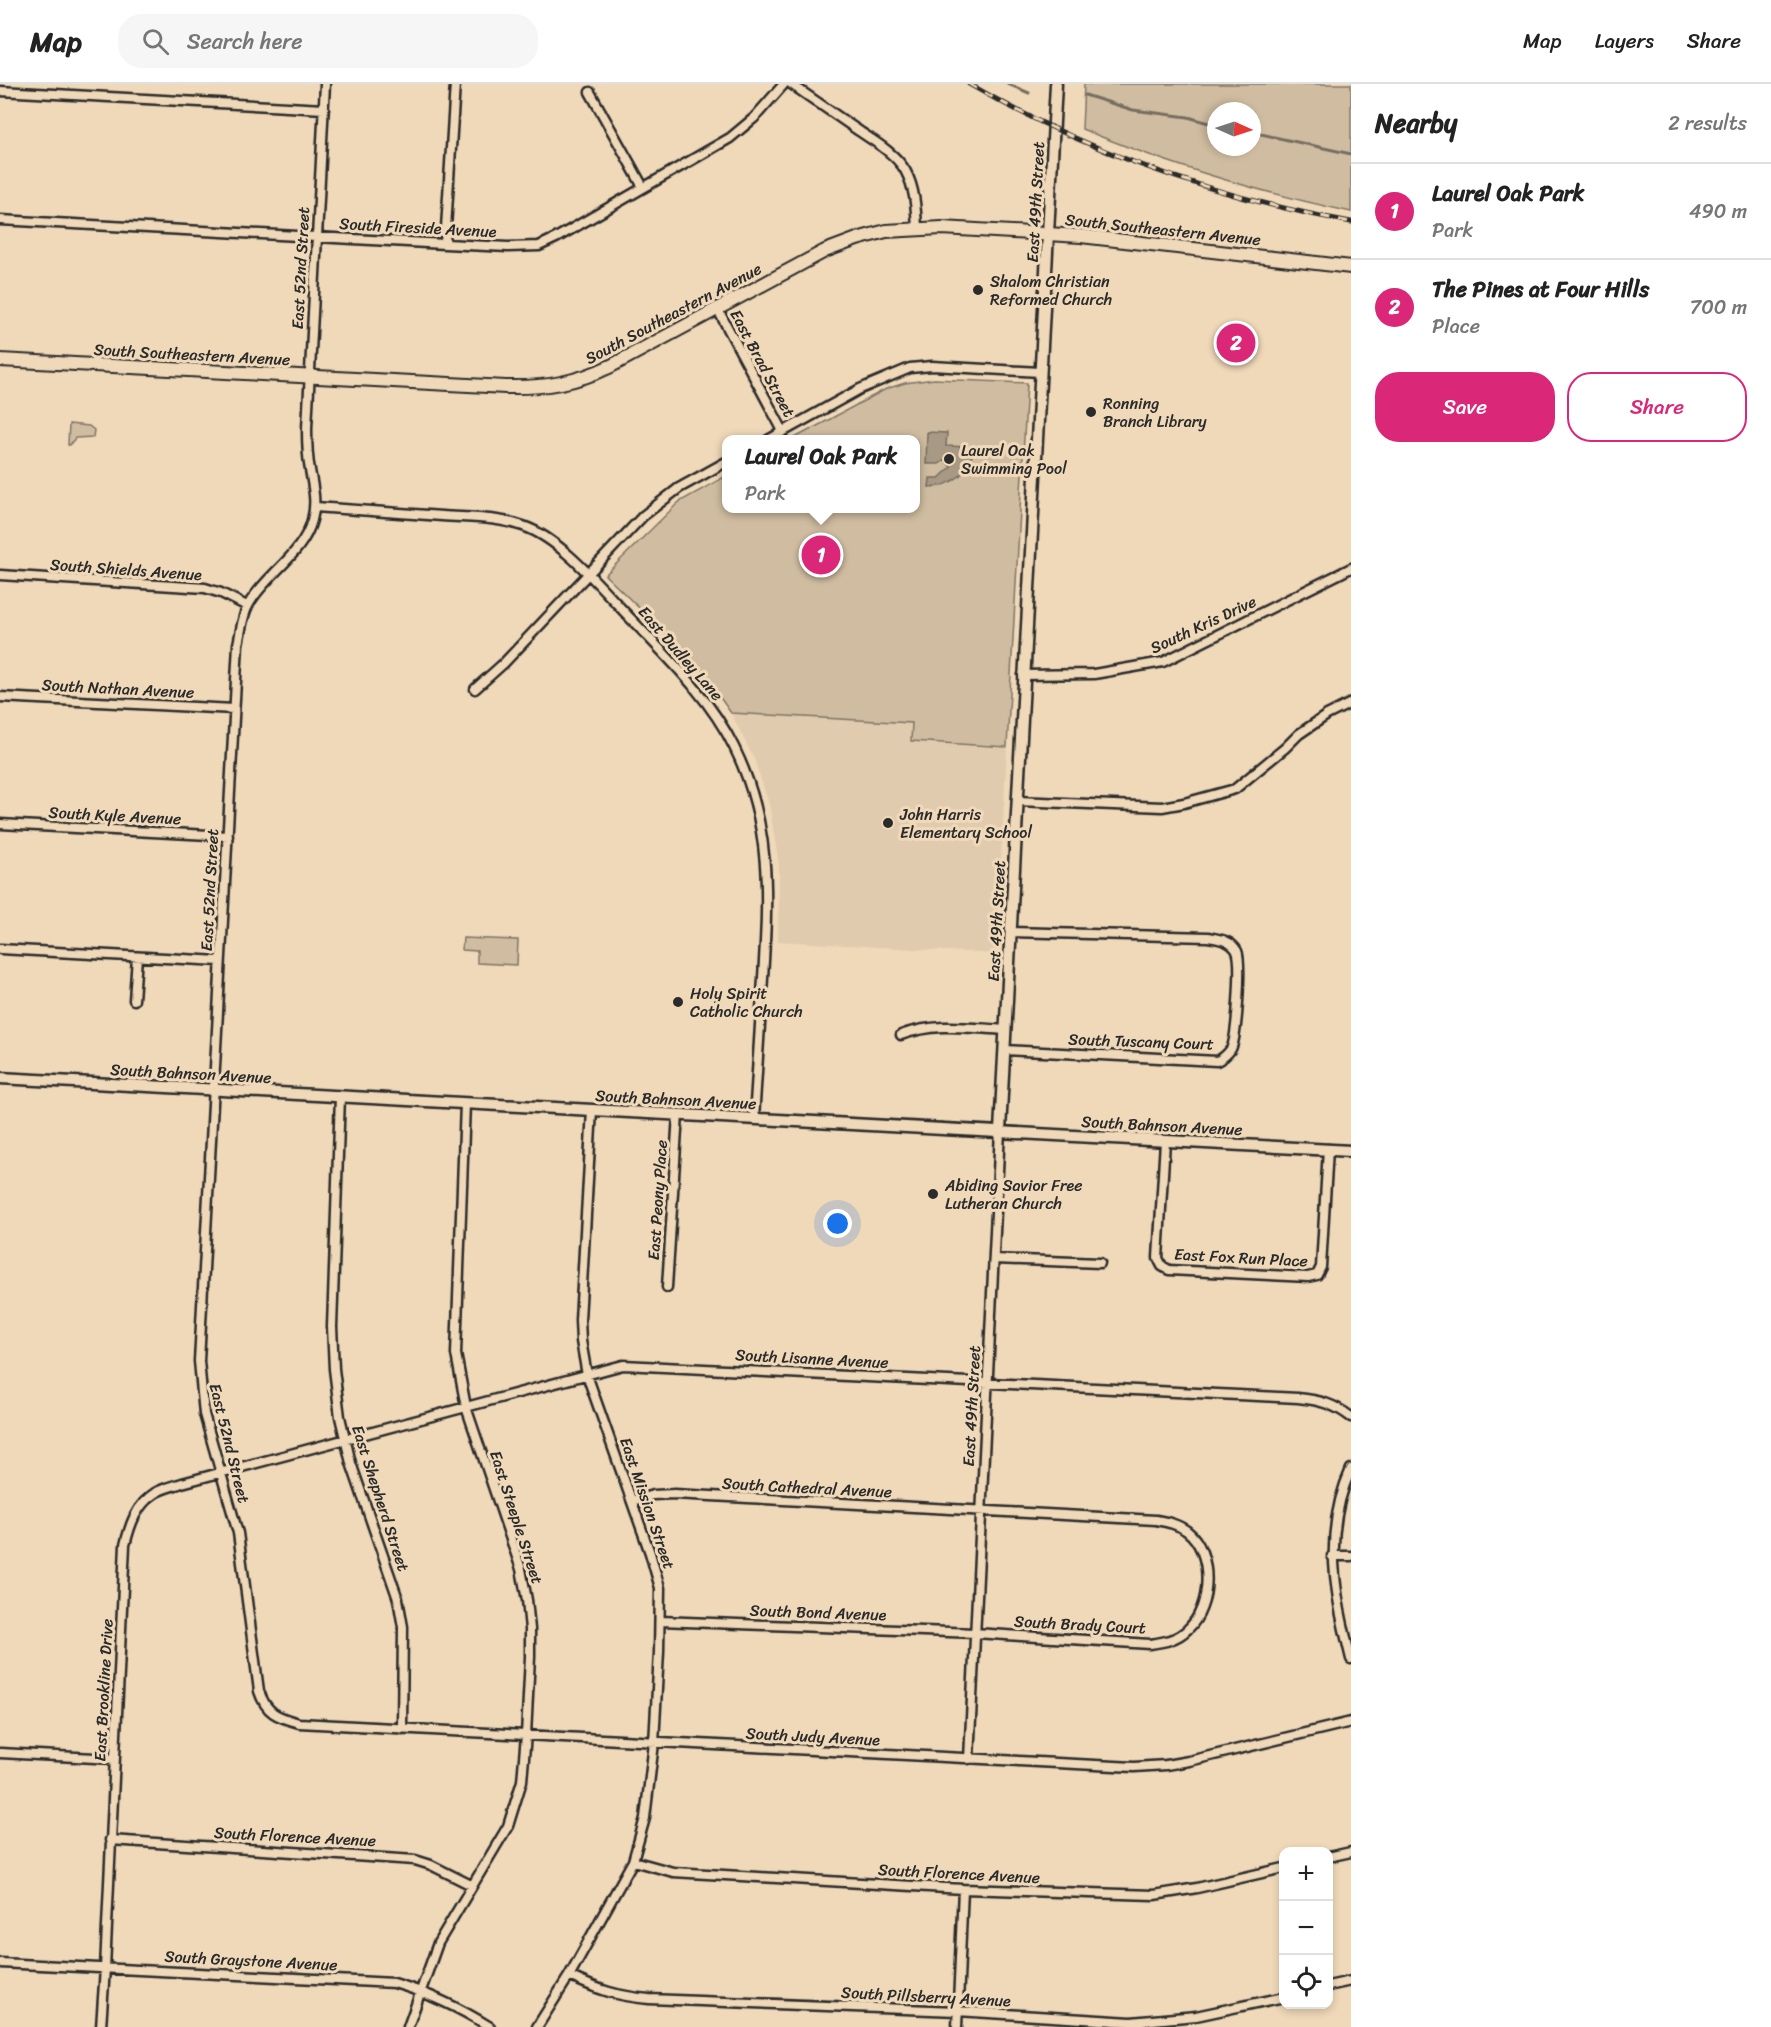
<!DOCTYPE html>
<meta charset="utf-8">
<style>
body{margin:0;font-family:Sriracha,sans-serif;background:#f6f6f6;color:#222}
.controls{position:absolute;right:18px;bottom:18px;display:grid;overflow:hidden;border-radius:12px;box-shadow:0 3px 9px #0003}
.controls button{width:54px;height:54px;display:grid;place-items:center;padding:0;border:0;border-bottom:2px solid #e0e0e0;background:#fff;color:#222;font:30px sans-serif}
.compass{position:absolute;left:1207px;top:18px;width:54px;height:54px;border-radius:50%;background:#fff;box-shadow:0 3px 9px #0003;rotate:93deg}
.you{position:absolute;left:838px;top:1140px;width:21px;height:21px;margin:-15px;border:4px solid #fff;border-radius:50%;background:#1a73e8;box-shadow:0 0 0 9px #1a73e833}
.badge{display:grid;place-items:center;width:39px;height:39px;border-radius:50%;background:#db2777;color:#fff;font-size:20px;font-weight:700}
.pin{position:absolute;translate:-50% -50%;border:3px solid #fff;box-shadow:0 2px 6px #0006}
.popup{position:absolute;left:722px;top:351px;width:198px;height:78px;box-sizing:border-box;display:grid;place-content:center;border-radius:12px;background:#fff;filter:drop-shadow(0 2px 4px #0005);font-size:20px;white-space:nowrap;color:#767676}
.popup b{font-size:22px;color:#222}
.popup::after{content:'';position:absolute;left:50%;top:100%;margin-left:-12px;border:12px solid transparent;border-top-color:#fff}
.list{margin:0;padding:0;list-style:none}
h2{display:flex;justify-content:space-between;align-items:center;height:78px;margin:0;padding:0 24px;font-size:26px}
h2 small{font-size:20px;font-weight:400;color:#767676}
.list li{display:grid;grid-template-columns:39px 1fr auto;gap:18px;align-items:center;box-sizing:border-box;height:96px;padding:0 24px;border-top:2px solid #e0e0e0}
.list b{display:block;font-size:22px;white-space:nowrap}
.list p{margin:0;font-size:20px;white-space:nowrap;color:#767676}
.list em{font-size:20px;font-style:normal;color:#767676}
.actions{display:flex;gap:12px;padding:18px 24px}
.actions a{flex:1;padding:14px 0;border:2px solid #db2777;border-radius:24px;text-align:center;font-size:21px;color:#db2777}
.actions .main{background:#db2777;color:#fff}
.icon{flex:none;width:33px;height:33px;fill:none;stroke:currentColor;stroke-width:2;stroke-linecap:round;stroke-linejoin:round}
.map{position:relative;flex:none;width:1351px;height:1943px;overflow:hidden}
header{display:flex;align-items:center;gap:36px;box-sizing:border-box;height:84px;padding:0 30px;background:#fff;border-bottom:2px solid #e0e0e0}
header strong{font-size:28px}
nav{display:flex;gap:33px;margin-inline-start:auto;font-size:21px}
.search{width:420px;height:54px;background:#f6f6f6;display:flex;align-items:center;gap:15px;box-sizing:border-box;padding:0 21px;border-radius:24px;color:#767676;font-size:22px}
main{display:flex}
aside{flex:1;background:#fff}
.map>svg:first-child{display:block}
.built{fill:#e1cbae}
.green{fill:#d0bda1;stroke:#7e7466;stroke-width:1.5;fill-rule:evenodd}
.water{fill:#a79984;stroke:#756d60;stroke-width:1.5}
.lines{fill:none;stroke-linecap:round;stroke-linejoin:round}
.stream{stroke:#756d60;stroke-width:3}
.minor-casing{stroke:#2b2b2b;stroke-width:13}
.tertiary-casing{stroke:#2b2b2b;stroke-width:15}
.secondary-casing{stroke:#2b2b2b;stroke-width:16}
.minor{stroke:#f0d9b9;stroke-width:8}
.tertiary{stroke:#f0d9b9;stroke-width:10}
.secondary{stroke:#f0d9b9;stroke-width:12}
.rail-casing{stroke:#2b2b2b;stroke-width:5}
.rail{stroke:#f0d9b9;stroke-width:3;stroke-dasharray:9;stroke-linecap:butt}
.poi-dot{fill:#2b2b2b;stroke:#f0d9b9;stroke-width:2}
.labels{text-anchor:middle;stroke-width:6;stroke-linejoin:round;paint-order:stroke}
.street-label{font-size:16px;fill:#2b2b2b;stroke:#f0d9b9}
.poi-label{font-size:16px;fill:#2b2b2b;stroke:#f0d9b9;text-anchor:start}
</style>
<header>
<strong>Map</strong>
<div class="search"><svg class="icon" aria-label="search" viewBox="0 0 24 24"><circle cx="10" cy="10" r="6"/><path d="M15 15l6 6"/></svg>Search here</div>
<nav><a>Map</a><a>Layers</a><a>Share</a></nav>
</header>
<main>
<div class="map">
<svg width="1351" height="1943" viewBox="0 0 1351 1943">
<rect width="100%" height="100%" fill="#f0d9b9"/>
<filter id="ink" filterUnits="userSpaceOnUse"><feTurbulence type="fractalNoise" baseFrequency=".0167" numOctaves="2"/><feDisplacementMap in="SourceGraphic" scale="12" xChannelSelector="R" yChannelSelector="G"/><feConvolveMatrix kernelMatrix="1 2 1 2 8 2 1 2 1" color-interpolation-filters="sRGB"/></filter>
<g filter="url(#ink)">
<path class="built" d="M 731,629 L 912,639 L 912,657 L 1007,663 L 996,870 L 778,857 L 779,781 L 769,720 L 754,675 Z"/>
<path class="green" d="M 1084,0 L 1351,0 L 1351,128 C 1258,108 1169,81 1082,45 ZM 1216,27 L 1252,27 L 1252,63 L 1216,63 Z
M 934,295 L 1027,299 L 1007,663 L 911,657 L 912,639 L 731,629 L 694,577 L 605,491 L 679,418 L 726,392 L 726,424 L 916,424 L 916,356 L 793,355 L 886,305 L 905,299 Z
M 69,340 L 89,342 L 94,346 L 93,353 L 75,354 L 70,361 L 68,361 Z
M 463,854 L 518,856 L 517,881 L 477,879 L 477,867 L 462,866 Z"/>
<path class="water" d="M 927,348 L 947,349 L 946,362 L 974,363 C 970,387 954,403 929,403 L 930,394 L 939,394 L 951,383 L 945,376 L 939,380 L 926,380 Z"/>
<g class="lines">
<path class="stream" d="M 1008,0 L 1029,9
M 1085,11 L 1133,26 L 1188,33 L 1216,41
M 1252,48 L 1351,70"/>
<g class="minor-casing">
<path id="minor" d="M 325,0 L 307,344 C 307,358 307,372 310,386 C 313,404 317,418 312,436 C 303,471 266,490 249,520 C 242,531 241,548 238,560 L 199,1277 L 204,1330 L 238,1449 L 259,1607 C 266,1629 277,1633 299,1639 L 1134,1683 L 1166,1681 L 1189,1677 L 1351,1638
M 791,0 C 813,15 834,30 856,45 C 872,56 894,68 905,86 C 915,104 916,124 917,144
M 0,7 L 324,25
M 590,8 L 643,103
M 0,136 L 445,160 L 508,163 L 539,162 L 556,154 L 730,54 L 754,34 L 784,0
M 445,160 L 455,0
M 717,224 L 783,347
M 768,356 L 860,305 L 910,284 L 932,282 L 1040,288
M 315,423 C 357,426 400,429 442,432 C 469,434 497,433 523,442 C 562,455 603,506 632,536 C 669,575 710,614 734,663 C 772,740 768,811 763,894 C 760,941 757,988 754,1035
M 0,491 L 205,504 L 221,509 L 247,522
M 1023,591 L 1094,590 L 1163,578 L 1351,484
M 475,605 L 504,579 L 643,432 L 679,404 L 726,378
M 0,613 L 234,625
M 1017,717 L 1162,723 L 1184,719 L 1235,705 L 1285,664 L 1299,650 L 1327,631 L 1351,619
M 0,740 L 228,752
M 0,865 L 220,877
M 134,916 L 137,873
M 901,951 C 937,938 968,944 1005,946
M 1004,966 L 1217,977 C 1223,974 1227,971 1231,965 C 1237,954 1242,878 1237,867 C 1231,856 1219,855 1208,853 L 1010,848
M 340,1012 L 332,1243 L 334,1285 L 340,1333 L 351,1379 L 398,1515 L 403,1543 L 402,1645
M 1165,1057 L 1158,1174 L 1162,1182 L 1169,1186 L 1308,1193 L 1317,1191 L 1321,1183 L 1328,1065
M 994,1175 L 1100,1179
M 667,1203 L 678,1030
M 1351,1385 C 1322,1450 1335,1510 1351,1575
M 632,1417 L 653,1411 L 674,1410 L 1156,1436 C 1167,1438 1178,1440 1187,1447 C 1214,1468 1212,1523 1188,1545 C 1177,1556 1164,1558 1150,1560 L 975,1549 L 660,1537
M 1332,1472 L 1351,1472
M 0,1669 L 114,1675
M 969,1675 L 1000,1047
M 110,1756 L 415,1776 L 431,1781 L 471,1801
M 1328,1773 L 1351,1768
M 633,1777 L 673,1788 L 963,1805 L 1154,1811 L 1197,1804 L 1284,1784
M 0,1879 L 394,1899 C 428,1909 460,1924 490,1943
M 569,1892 C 599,1906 616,1912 649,1915 L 957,1927 L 1131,1938 L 1196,1932 L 1284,1913
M 1328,1902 L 1351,1897
M 101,1943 L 105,1884 L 125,1461 C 130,1441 136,1421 155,1409 C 163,1404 174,1402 182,1399 L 623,1281 L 1298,1314 C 1319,1316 1334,1320 1351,1333
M 408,1943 L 438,1859 L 508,1742 L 522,1697 L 526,1651 L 530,1573 L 530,1545 L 527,1516 L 521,1485 L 466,1323 L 456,1270 L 465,1019
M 537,1943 L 569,1892 L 633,1777 L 645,1734 L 654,1659 L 659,1568 L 660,1504 L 650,1469 L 587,1291 L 581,1257 L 580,1236 L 592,1026
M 957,1943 L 963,1805"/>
</g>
<g class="tertiary-casing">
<path id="tertiary" d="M 0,994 L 1351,1067
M 1000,1047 L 1056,0"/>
</g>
<g class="secondary-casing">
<path id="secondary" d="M 0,276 L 506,303 C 544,304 576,299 611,282 L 825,167 L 857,155 L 886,147 L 942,144 L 1081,152 L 1351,183"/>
</g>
<use href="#minor" class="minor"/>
<use href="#tertiary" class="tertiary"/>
<use href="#secondary" class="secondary"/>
<g class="rail-casing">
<path id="rail" d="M 969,0 C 1087,68 1218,114 1351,138"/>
</g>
<use href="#rail" class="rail"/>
</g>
</g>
<g class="poi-dot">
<circle cx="978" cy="206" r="6"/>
<circle cx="1091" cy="328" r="6"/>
<circle cx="949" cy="375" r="6"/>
<circle cx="888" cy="739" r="6"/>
<circle cx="678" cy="918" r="6"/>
<circle cx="933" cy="1110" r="6"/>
</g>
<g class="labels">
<g class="street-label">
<text transform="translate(1035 118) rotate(-87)" y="6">East 49th Street</text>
<text transform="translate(418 143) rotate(3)" y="6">South Fireside Avenue</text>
<text transform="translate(1163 145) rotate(6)" y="6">South Southeastern Avenue</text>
<text transform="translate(300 184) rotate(-87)" y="6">East 52nd Street</text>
<text transform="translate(673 229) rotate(-28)" y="6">South Southeastern Avenue</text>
<text transform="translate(192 270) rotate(3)" y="6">South Southeastern Avenue</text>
<text transform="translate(763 279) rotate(62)" y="6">East Brad Street</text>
<text transform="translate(126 485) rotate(4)" y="6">South Shields Avenue</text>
<text transform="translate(1203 540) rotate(-25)" y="6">South Kris Drive</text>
<text transform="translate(681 569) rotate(49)" y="6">East Dudley Lane</text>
<text transform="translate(118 604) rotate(3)" y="6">South Nathan Avenue</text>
<text transform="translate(115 731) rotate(3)" y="6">South Kyle Avenue</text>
<text transform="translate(209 806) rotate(-87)" y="6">East 52nd Street</text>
<text transform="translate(996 837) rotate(-87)" y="6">East 49th Street</text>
<text transform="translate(1141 957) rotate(2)" y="6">South Tuscany Court</text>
<text transform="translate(191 989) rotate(3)" y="6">South Bahnson Avenue</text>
<text transform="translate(676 1015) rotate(3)" y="6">South Bahnson Avenue</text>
<text transform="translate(1162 1041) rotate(3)" y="6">South Bahnson Avenue</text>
<text transform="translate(657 1116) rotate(-86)" y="6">East Peony Place</text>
<text transform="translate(1241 1173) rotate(3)" y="6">East Fox Run Place</text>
<text transform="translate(812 1274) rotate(3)" y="6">South Lisanne Avenue</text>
<text transform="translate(971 1322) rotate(-87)" y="6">East 49th Street</text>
<text transform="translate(230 1359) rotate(76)" y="6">East 52nd Street</text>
<text transform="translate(807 1403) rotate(3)" y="6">South Cathedral Avenue</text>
<text transform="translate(381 1414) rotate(72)" y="6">East Shepherd Street</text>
<text transform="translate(648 1419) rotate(71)" y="6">East Mission Street</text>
<text transform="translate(517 1433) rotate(72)" y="6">East Steeple Street</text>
<text transform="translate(818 1528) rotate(2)" y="6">South Bond Avenue</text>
<text transform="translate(1080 1540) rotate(3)" y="6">South Brady Court</text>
<text transform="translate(103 1606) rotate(-87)" y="6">East Brookline Drive</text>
<text transform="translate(813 1652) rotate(3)" y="6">South Judy Avenue</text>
<text transform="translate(295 1752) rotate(3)" y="6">South Florence Avenue</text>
<text transform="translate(959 1789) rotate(3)" y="6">South Florence Avenue</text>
<text transform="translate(251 1876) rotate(3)" y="6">South Graystone Avenue</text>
<text transform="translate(926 1912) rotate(3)" y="6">South Pillsberry Avenue</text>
</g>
<g class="poi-label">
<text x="990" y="203">Shalom Christian<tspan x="990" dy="18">Reformed Church</tspan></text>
<text x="1103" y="325">Ronning<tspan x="1103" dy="18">Branch Library</tspan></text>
<text x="961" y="372">Laurel Oak<tspan x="961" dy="18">Swimming Pool</tspan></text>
<text x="900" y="736">John Harris<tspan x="900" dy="18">Elementary School</tspan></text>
<text x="690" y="915">Holy Spirit<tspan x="690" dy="18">Catholic Church</tspan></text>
<text x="945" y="1107">Abiding Savior Free<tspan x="945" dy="18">Lutheran Church</tspan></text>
</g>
</g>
</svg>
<div class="controls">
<button>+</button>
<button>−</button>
<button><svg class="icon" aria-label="locate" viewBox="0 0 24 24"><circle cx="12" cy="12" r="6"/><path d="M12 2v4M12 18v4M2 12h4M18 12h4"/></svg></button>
</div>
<svg class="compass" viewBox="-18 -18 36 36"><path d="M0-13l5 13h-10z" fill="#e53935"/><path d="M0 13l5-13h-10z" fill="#767676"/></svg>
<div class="you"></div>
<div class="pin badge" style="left:821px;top:471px">1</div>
<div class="popup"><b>Laurel Oak Park</b>Park</div>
<div class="pin badge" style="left:1236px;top:259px">2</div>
</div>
<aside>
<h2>Nearby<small>2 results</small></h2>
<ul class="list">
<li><span class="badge">1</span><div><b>Laurel Oak Park</b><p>Park</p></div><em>490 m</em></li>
<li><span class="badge">2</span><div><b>The Pines at Four Hills</b><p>Place</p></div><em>700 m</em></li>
</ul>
<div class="actions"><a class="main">Save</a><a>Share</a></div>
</aside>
</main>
